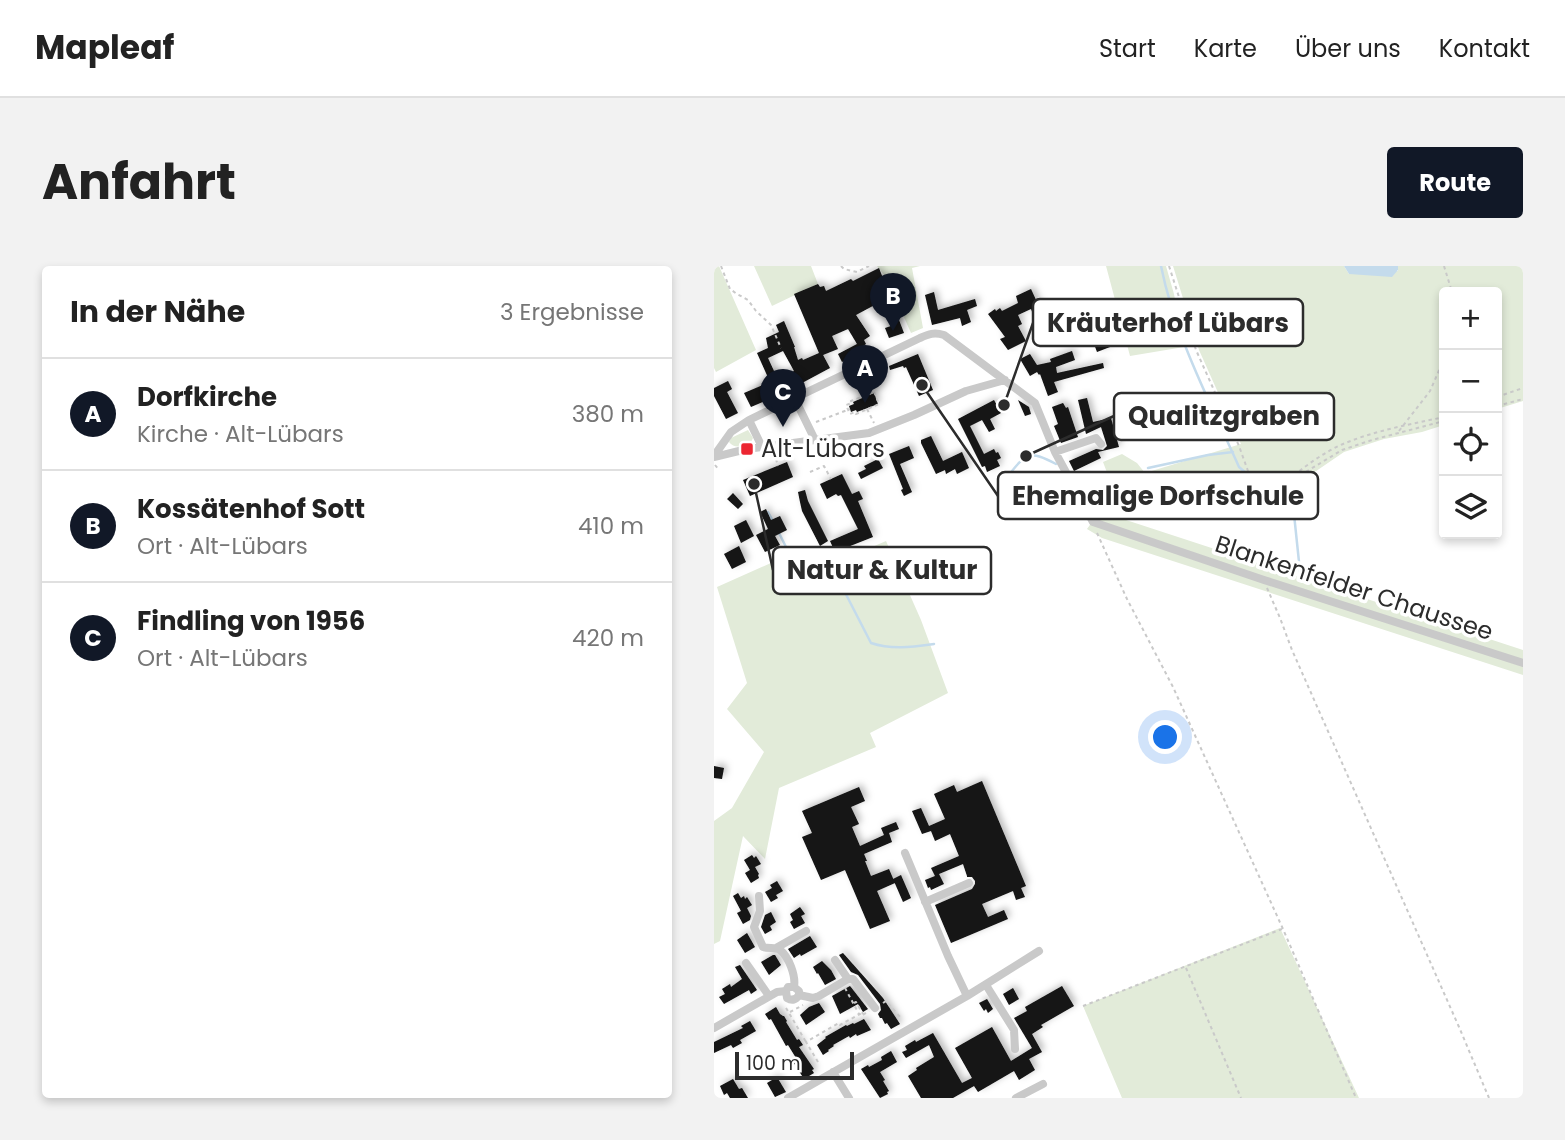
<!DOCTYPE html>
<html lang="de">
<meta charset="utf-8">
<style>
body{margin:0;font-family:Poppins,sans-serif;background:#f2f2f2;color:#222}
.controls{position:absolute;right:21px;top:21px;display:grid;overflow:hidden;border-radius:7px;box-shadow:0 4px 10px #0003}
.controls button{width:63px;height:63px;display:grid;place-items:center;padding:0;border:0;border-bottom:2px solid #e0e0e0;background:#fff;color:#222;font:35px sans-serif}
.scale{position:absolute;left:21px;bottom:18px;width:119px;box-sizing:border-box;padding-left:7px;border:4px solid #2c2c2c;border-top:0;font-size:19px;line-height:24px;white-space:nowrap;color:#2c2c2c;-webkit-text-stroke:5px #fff;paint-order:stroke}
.you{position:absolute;left:452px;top:472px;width:24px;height:24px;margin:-18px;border:5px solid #fff;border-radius:50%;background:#1a73e8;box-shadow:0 0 0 10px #1a73e833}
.badge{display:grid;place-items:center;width:46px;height:46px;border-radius:50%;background:#111827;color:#fff;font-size:23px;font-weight:700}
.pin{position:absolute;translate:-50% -58px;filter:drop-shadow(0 2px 4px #0008)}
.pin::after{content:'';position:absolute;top:37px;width:24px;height:21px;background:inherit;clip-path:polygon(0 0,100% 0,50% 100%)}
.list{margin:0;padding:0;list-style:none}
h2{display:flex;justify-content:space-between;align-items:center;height:91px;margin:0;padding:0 28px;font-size:30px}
h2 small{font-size:23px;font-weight:400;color:#767676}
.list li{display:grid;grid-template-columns:46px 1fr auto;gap:21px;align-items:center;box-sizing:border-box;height:112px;padding:0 28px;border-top:2px solid #e0e0e0}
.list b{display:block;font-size:26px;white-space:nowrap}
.list p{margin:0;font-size:23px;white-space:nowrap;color:#767676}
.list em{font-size:23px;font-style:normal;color:#767676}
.icon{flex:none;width:38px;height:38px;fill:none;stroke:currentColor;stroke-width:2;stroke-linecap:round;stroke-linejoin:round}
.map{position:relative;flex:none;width:809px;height:832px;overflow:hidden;border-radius:7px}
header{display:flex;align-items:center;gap:42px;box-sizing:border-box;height:98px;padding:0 35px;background:#fff;border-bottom:2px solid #e0e0e0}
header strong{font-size:33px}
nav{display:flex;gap:38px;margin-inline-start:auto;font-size:24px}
.intro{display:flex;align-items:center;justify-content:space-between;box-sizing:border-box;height:168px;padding:0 42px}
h1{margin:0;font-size:49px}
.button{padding:18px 32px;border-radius:7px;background:#111827;color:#fff;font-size:24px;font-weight:700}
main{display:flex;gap:42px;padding:0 42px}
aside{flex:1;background:#fff;border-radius:7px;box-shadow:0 4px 10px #0003}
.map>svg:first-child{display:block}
.green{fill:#e2ebd9}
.water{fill:#c4dbec}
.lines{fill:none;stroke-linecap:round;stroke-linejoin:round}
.stream{stroke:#c4dbec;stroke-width:2.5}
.building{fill:#131313;filter:url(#shadow)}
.path{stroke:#c9c9c9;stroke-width:2;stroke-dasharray:3.5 3.5;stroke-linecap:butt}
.minor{stroke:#c9c9c9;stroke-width:8}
.poi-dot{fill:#ec2631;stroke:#fff;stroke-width:2.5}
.labels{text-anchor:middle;stroke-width:7;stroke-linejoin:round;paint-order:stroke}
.poi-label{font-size:24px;fill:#2c2c2c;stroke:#fff;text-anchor:start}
.street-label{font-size:24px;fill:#2c2c2c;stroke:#fff}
.leader{fill:none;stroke:#2c2c2c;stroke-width:2.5}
.callout-dot{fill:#2c2c2c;stroke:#fff;stroke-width:2.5}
.callout{fill:#fff;stroke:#2c2c2c;stroke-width:2.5}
.callout-label{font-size:26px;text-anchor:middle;font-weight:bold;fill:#2c2c2c}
</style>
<header>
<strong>Mapleaf</strong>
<nav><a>Start</a><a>Karte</a><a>Über uns</a><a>Kontakt</a></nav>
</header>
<div class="intro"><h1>Anfahrt</h1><a class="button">Route</a></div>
<main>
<aside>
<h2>In der Nähe<small>3 Ergebnisse</small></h2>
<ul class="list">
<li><span class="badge">A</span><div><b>Dorfkirche</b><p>Kirche · Alt-Lübars</p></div><em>380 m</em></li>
<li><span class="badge">B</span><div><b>Kossätenhof Sott</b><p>Ort · Alt-Lübars</p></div><em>410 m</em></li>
<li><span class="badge">C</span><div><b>Findling von 1956</b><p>Ort · Alt-Lübars</p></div><em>420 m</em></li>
</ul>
</aside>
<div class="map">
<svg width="809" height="832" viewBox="0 0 809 832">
<defs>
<filter id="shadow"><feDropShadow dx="3" dy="-3" stdDeviation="3.5" flood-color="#0004"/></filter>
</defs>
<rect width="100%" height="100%" fill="#fff"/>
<path class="green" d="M 0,0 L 5,0 L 42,84 L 2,106 L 0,102 Z
M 40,0 L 97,0 L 104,18 L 58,40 Z
M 163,0 L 206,0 L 198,2 L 209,62 L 197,67 L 173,13 Z
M 392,0 L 452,0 L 460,28 L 470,81 L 416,90 Z
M 459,0 L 630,0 L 635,8 L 684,5 L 684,0 L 809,0 L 809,135 L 783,143 L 783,26 L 730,26 L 730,159 L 708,166 L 670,173 L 630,186 L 570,227 L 528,237 L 412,254 L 809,384 L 809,409 L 388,272 L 373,263 L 400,225 L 389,196 L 408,188 L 423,197 L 431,207 L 527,178 L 485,84 Z
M 34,164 L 39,172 L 36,178 C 29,180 20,183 15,176 L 17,172 Z
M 172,275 L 207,354 L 234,427 L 156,467 L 162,481 L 65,522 L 51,593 L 29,570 L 6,675 L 0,678 L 0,555 L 18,542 L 50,486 L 13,443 L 33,417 L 3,321 L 95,280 L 112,301 Z
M 566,662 L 645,832 L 408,832 L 369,740 Z"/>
<path class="water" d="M 630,0 L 684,0 L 684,4 L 678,11 L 635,8 Z"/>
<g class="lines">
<path class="stream" d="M 447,0 C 461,70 496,136 525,201 L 532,207
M 434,202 L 494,189 L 519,186
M 294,210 C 312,187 316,184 342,198
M 541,212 L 560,219
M 572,224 L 578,229 L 587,315
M 54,246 L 59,255
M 65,267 L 77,291 L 121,307 L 157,377 C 178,384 198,381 220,378"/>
</g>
<path class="building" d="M 165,2 L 190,67 L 175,72 L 171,62 L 177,60 L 168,35 L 142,49 L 156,70 L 150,74 L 152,78 L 148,81 L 150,84 L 128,96 L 124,88 L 143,78 L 134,63 L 118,70 L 124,83 L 109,89 L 116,102 L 75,124 L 69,111 L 80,105 L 69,85 L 54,92 L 66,118 L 54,124 L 58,132 L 37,141 L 30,127 L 56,116 L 43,87 L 54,82 L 52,72 L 65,66 L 62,59 L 70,55 L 81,81 L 80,81 L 84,94 L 88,92 L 89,94 L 105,87 L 80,28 L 104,18 L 106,21 L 110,20 L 112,25 L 137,13 L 139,15 Z
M 317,23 L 334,60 L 325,64 L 317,43 L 304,49 L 308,58 L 304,60 L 312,75 L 294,84 L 286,73 L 291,71 L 274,48 L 281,43 L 282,45 L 286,42 L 288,45 L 304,37 L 302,30 Z
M 220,26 L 224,44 L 261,33 L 263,40 L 253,44 L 257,56 L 248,60 L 246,52 L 218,59 L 211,29 Z
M 388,74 L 393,74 L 396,81 L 383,86 L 380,78 Z
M 358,85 L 361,94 L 342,101 L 343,107 L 389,97 L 390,102 L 340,116 L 344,126 L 334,130 L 326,108 L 325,109 L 323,106 L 316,110 L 306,93 L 316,88 L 323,99 L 337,96 L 336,93 Z
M 204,88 L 219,124 L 205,130 L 192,101 L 190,102 L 189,100 L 176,104 L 175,100 Z
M 14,115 L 18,123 L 13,126 L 24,147 L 12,153 L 0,130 L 0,122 Z
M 160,127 L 164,138 L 143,146 L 142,144 L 137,146 L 135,140 L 140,138 L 139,136 Z
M 373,132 L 379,156 L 397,152 L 405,181 L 384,186 L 387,192 L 360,205 L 355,195 L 382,183 L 389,184 L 393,180 L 387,161 L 372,168 L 364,134 Z
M 280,134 L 287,147 L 276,153 L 281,163 L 275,166 L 268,154 L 256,160 L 270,188 L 280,183 L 282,187 L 284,186 L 287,192 L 283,194 L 286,200 L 273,206 L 271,200 L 268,201 L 244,153 Z
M 304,134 L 315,141 L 317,148 L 311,150 Z
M 349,137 L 352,142 L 354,141 L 364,171 L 347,177 L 340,160 L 344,158 L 338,141 Z
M 217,170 L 229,195 L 248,186 L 255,202 L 243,208 L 241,203 L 232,208 L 231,204 L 222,208 L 207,177 L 207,174 Z
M 195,180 L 200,192 L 186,198 L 198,226 L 190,230 L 187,224 L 189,223 L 175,188 Z
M 164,193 L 169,202 L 147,213 L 144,207 L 152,203 L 150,200 Z
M 73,196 L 79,211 L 36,230 L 29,214 Z
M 128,208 L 138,228 L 145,225 L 149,233 L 144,235 L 159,271 L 121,286 L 116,275 L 144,263 L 127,229 L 124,230 L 122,228 L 113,233 L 106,218 Z
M 91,224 L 94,235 L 114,275 L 106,280 L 88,245 L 86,236 L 84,226 Z
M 19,227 L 29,238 L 24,243 L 13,233 Z
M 52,243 L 57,254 L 66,250 L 73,264 L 61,270 L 66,279 L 51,286 L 42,269 L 54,263 L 46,246 Z
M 32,254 L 40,270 L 27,277 L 20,260 Z
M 25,280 L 32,296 L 18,303 L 10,288 Z
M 0,500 L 10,502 L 8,513 L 0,512 Z
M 268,515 L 312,620 L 307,622 L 311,631 L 302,634 L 299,625 L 268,638 L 274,651 L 290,644 L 294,653 L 237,677 L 221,639 L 258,623 L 261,618 L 261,615 L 258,611 L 253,611 L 253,610 L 249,598 L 225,608 L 230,618 L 217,624 L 216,621 L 214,622 L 211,614 L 221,610 L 217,602 L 245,590 L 236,568 L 221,575 L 217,565 L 208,568 L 198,545 L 207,542 L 215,560 L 231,553 L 220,528 L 240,519 L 243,526 Z
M 145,521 L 151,535 L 137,541 L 145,558 L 138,561 L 146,580 L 170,569 L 167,562 L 182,556 L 185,563 L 175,567 L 178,576 L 150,588 L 153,595 L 151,595 L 157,610 L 175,603 L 181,617 L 163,625 L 176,655 L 156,663 L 131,604 L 107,614 L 88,571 L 98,567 L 88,545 Z
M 38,589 L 40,592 L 42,590 L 47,598 L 41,601 L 45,608 L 44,609 L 45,612 L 37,617 L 31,607 L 36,604 L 30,594 Z
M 187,609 L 197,632 L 189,636 L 179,613 Z
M 63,615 L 69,625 L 62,629 L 64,632 L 57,636 L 51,626 L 58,622 L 56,619 Z
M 24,627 L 27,632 L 30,630 L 31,633 L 33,631 L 38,639 L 33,642 L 37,650 L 36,654 L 29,658 L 23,647 L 27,645 L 19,630 Z
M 86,641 L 91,648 L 87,650 L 91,657 L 80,663 L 76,656 L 79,654 L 76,648 Z
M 57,646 L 62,656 L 56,660 L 58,664 L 51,668 L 47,661 L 51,649 Z
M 33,667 L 41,681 L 31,687 L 23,674 Z
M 96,670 L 103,681 L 87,690 L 86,688 L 80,692 L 74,683 Z
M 129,687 L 169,732 L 186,758 L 177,763 L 173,757 L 171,758 L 168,752 L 166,752 L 164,748 L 167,744 L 166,738 L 144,709 L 137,706 L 125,689 Z
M 59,689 L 61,689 L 67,699 L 55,709 L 47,696 Z
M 108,695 L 117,704 L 122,713 L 111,719 L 104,707 L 103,708 L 99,701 Z
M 26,699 L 43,724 L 37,728 L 35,724 L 10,738 L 5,731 L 11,728 L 8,723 L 16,718 L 17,721 L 28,713 L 21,701 Z
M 136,720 L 154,743 L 149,746 L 144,738 L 126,748 L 118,730 Z
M 348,720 L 360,740 L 327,759 L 329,761 L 318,768 L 328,786 L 315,793 L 321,804 L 305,814 L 300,805 L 264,826 L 260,820 L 239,832 L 207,832 L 194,810 L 203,804 L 202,802 L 220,791 L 215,779 L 192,792 L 188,786 L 193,784 L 191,780 L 201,774 L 202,776 L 219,767 L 248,817 L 258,812 L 241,782 L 278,761 L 297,795 L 318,782 L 300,752 L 313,745 L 311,741 Z
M 299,722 L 305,733 L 295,739 L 289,728 Z
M 273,733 L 279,743 L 274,747 L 272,743 L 270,745 L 265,737 Z
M 105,737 L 111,746 L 92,759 L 86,749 L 95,741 Z
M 62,741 L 66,748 L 69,750 L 70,750 L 73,755 L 72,756 L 83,774 L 85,773 L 89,779 L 85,781 L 100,803 L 98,804 L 100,807 L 90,813 L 78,794 L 82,792 L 74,779 L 72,780 L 57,753 L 55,754 L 51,748 Z
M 150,753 L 157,764 L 143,770 L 142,768 L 136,772 L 135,770 L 119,779 L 120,780 L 114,784 L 115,785 L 109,789 L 103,779 L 112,772 L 111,771 L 132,759 L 133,760 L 139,757 L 140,758 Z
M 36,755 L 42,765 L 26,774 L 28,777 L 19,782 L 17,779 L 0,787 L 0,776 L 29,762 L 27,760 Z
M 177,785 L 183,796 L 166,806 L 171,814 L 169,815 L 175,825 L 173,826 L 174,828 L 166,832 L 147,803 L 154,799 L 155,801 L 168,794 L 167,791 Z
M 63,811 L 72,826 L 61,831 L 53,817 Z
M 19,813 L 25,823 L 28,822 L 34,832 L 16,832 L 13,827 L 10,829 L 6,820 Z"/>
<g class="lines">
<path class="path" d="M 7,0 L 16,23 L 23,28 L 34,34 L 42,45 L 57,59 L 67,82
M 127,0 L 130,3 L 143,6 L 155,0
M 455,0 L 482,84 L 525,180 L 534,205 L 540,231
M 730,0 L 738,26
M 160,126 L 165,138 L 142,148 L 141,146 L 136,148 L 132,139 L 138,137 L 137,135 Z
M 783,131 L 809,122
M 783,140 L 809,133
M 153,143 L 160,157
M 102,156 L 136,143
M 685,165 L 716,125 L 730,93
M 62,193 L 64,200
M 1,199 L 5,204
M 96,206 L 110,200 L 117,213
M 569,218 C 589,202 610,185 634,176 C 664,164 698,158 730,151
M 397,253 L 541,232 L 562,224 L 628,184 L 658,174 L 730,155
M 383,267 L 413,333 L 459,421 L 569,663 L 642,832
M 553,322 L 566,352 L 578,384 L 745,761 L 775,832
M 472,702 L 527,832
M 131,722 L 145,748
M 140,737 L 142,736 L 149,748
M 169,737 L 172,735 L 186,751
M 369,740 L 568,663
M 72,742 L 92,776
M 76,746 L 89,739
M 104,796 L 92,776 L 125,757 L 126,759 L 146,748 L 147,750 L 155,745"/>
<path class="minor" d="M 81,133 L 101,174
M 35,154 L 48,181
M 341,186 L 382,172 L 387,178
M 0,190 L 17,166 L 35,154 L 206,72 C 215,68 220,66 230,69 L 321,137 L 341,186 L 379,256 L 550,314 L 809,397
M 0,191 L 33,183 L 155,167 L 200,149 L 252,125 L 291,114
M 191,587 L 234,690 L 253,730
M 45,630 L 46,645 L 40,661 L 49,681 C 55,683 61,681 66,684 C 75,691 82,710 80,721
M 211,636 L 255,617
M 62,682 L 92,665
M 121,694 L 134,713
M 32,697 L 55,730
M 272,719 L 300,764 L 301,783
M 85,729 L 85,725 L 80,721 L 74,721 L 72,725 L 73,732 C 78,735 82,734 85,729 L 99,732 L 105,730 L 134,713 L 139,713 L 161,742
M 0,762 L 63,726 L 72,725
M 119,806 L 135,832
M 74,832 L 253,730 L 325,685
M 302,832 L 329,818"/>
</g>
<rect class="poi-dot" x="26" y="176" width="14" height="14" rx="3.5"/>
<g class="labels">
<g class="poi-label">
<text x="47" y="191">Alt-Lübars</text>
</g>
<g class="street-label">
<text transform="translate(640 322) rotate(18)" y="8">Blankenfelder Chaussee</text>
</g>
</g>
<path class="leader" d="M290 139L319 57M312 190L400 150M208 119L284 230M40 218L59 304"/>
<g class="callout-dot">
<circle cx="290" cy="139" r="7"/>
<circle cx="312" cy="190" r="7"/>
<circle cx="208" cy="119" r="7"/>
<circle cx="40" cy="218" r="7"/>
</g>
<g class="callout">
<rect x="319" y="33" width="270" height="47" rx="7"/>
<rect x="400" y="127" width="220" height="47" rx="7"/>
<rect x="284" y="206" width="320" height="47" rx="7"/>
<rect x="59" y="281" width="218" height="47" rx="7"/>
</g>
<g class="callout-label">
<text x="454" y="66">Kräuterhof Lübars</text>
<text x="510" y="159">Qualitzgraben</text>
<text x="444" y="239">Ehemalige Dorfschule</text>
<text x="168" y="313">Natur &amp; Kultur</text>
</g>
</svg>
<div class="controls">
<button>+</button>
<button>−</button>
<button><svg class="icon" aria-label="locate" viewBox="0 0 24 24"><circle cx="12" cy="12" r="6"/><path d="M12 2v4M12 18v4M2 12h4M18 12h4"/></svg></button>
<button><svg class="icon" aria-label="layers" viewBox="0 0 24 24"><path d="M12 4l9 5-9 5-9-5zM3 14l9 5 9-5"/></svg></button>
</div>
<div class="scale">100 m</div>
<div class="you"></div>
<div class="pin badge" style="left:151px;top:137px">A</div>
<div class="pin badge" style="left:179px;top:65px">B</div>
<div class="pin badge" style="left:69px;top:161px">C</div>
</div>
</main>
